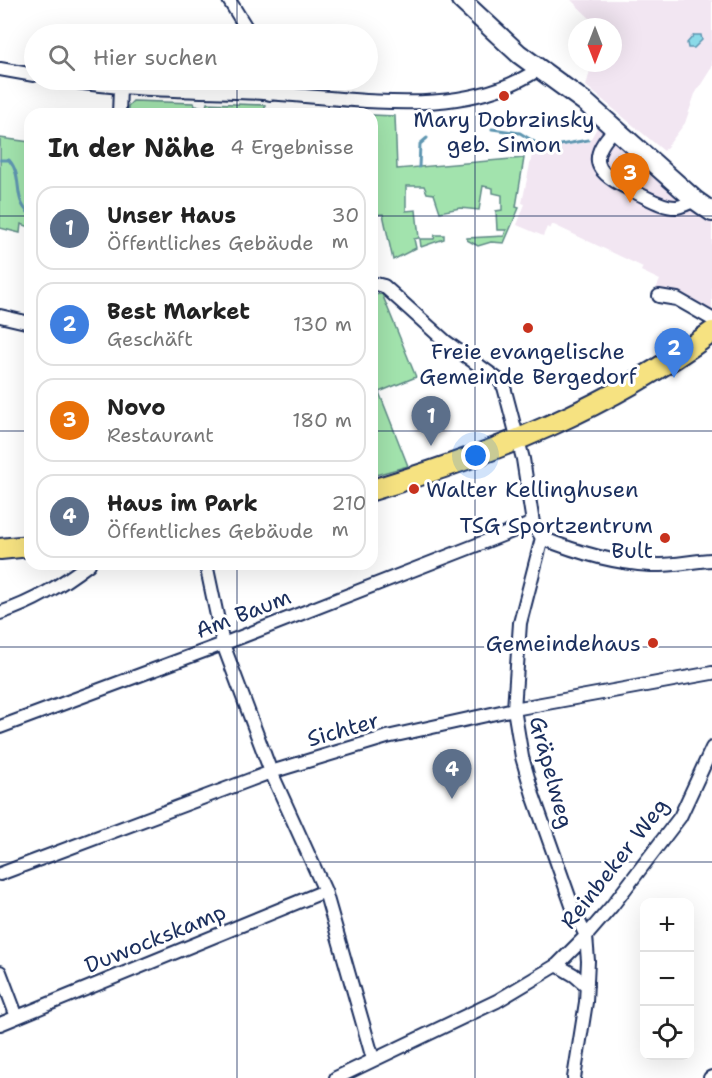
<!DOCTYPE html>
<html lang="de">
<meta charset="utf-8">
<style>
body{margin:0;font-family:"Shantell Sans",sans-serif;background:#f6f6f6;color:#222}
.controls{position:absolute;right:18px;bottom:18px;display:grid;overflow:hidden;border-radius:12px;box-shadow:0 6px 24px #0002}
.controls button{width:54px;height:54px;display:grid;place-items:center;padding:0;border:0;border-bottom:2px solid #e0e0e0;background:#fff;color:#222;font:30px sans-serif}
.compass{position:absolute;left:568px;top:18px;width:54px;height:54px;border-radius:50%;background:#fff;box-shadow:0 6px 24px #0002;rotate:180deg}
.you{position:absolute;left:476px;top:456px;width:21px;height:21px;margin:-15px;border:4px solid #fff;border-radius:50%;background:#1a73e8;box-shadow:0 0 0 9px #1a73e833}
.badge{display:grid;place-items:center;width:39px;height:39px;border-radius:50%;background:#db2777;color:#fff;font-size:20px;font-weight:700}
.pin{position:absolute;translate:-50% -50px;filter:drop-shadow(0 2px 3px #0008)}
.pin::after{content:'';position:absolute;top:32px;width:21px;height:18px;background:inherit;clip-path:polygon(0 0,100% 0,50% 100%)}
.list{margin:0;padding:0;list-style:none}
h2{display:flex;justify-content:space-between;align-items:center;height:78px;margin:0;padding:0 24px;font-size:26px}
h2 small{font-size:20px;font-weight:400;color:#767676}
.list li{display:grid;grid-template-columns:39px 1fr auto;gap:18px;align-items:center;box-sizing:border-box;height:84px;margin:0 12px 12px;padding:0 12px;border:2px solid #e0e0e0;border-radius:18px}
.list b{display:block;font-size:22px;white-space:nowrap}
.list p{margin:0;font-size:20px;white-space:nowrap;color:#767676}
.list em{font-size:20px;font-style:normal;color:#767676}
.icon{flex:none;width:33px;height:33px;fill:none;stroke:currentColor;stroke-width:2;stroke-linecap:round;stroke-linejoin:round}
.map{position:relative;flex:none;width:712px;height:1078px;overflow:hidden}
.search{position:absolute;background:#fff;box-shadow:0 6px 24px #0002;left:24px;top:24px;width:354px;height:66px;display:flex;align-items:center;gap:15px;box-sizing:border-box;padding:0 21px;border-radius:33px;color:#767676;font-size:22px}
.panel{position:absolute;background:#fff;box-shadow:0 6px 24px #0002;left:24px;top:108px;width:354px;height:462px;border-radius:18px}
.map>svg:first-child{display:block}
.built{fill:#f2e6f2}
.green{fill:#a2e3ad;stroke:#5e8986;stroke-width:1.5}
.water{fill:#8bdae8;stroke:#5e96b1;stroke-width:1.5}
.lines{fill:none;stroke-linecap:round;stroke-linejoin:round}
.stream{stroke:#5e96b1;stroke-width:3}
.minor-casing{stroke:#1b2f5e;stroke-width:16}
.secondary-casing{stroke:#1b2f5e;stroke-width:22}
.primary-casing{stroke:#1b2f5e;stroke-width:24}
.minor{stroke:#fff;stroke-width:12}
.secondary{stroke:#fff;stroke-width:18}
.primary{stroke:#f6e281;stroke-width:20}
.grid{fill:none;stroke:#1b2f5e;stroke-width:1.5;stroke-opacity:0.55}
.poi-dot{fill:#c8321e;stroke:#fff;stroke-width:2}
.labels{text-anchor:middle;stroke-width:6;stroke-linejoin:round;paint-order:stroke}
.poi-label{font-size:22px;fill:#1b2f5e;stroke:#fff}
.street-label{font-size:22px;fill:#1b2f5e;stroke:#fff}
</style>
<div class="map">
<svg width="712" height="1078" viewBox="0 0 712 1078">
<rect width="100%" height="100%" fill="#fff"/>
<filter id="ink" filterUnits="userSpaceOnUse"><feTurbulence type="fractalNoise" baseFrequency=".0167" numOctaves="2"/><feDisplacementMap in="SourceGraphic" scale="12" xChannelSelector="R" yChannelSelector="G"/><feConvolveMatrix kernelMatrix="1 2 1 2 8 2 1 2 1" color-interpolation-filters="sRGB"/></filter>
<g filter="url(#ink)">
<path class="built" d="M 571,0 L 712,0 L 712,67 L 695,94 L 685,123 L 664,151 L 586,86 L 592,63 L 613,63 L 613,27 L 599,27 Z
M 598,126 L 712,219 L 712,314 L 656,289 L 660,280 L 641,271 L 643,267 L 554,225 L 552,225 L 550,229 L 547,227 L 543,236 L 517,225 L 525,204 L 522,203 L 533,150 L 589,142 Z"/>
<path class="green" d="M 133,101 L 194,103 L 195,106 L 206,107 L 207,103 L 265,105 L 265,114 L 128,114 L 128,106 Z
M 372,115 L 395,116 L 397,169 L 524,158 L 516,207 L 519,208 L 504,243 L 491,242 L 478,246 L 467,240 L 467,238 L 504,236 L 506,230 L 497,230 L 496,211 L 502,210 L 502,195 L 493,193 L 493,188 L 483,186 L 479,210 L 460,208 L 440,212 L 434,194 L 427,193 L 424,186 L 406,186 L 406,211 L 416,210 L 419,238 L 414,239 L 416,248 L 393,260 L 383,214 L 372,215 Z
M 0,138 L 30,142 L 30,227 L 21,224 L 20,233 L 0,228 Z
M 435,235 L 444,235 L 444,239 L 421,247 L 420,239 L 434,239 Z
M 382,294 L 416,377 L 379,392 L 408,466 L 372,476 L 372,295 Z"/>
<path class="water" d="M 694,35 L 701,35 L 702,40 L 694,48 L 688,48 L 687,43 Z"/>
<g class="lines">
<path class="stream" d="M 492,129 L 520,133 L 541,146 L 560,145 L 588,140
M 0,160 L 9,160 C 24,177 12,200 30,214
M 419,167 L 420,144 L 427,138"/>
<g class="minor-casing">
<path id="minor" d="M 229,0 L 250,34
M 0,69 L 34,75
M 64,80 C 130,91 197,90 263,93 C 353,97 459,122 539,69
M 270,94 L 270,80
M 119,114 L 120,88
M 614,130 C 580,165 605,177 637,193 C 648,198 664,208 677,207 C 683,206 689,203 695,200
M 372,283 L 384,286 L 445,341 L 499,380 L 504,387 L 523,459 L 533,523 L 542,538 L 520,623 L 514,709 L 522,757 L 533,795 L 574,911 L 586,936 L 588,961 L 586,1002 L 574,1078
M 659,296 L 677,299 L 712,319
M 0,316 L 30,323
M 542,538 C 576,552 614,563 651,565 C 671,566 692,561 712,560
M 206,564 L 223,644 L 271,772 L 325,891 L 373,1059
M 0,613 C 34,602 61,585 89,564
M 0,727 L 223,644 L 533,523
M 0,874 L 271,772 L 387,737 L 514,709 L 712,673
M 557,965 L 574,975 L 587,986
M 0,972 L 17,1017
M 0,1024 L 325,891
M 336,1078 L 497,1001 L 557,965 L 586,936 L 612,906 L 680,817 L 712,748
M 710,1078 L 712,1077"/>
</g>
<g class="secondary-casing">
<path id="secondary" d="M 461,0 L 519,54 L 585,102 L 695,200 L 712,212"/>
</g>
<g class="primary-casing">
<path id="primary" d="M 372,490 C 493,454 609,408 712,332
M 0,549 L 30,546"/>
</g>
<use href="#minor" class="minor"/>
<use href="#secondary" class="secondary"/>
<use href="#primary" class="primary"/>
</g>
</g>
<path class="grid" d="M 237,0 L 237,34M 475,0 L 475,1078M 237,80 L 237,114M 0,216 L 30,216M 372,216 L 712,216M 0,431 L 30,431M 372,431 L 712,431M 237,564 L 237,1078M 0,647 L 712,647M 0,862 L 712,862"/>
<g class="poi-dot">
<circle cx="504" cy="96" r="6"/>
<circle cx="528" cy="328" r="6"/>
<circle cx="414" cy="489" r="6"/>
<circle cx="665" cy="538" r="6"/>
<circle cx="653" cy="643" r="6"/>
</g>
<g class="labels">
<g class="poi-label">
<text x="504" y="127">Mary Dobrzinsky<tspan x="504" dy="25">geb. Simon</tspan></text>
<text x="528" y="359">Freie evangelische<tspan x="528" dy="25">Gemeinde Bergedorf</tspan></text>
<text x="426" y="497" text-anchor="start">Walter Kellinghusen</text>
<text x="653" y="533" text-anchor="end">TSG Sportzentrum<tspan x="653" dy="25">Bult</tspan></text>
<text x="641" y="651" text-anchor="end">Gemeindehaus</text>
</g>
<g class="street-label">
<text transform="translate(243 613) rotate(-21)" y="8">Am Baum</text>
<text transform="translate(343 729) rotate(-16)" y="8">Sichter</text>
<text transform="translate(552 772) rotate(75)" y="8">Gräpelweg</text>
<text transform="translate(614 863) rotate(-52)" y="8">Reinbeker Weg</text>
<text transform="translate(155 938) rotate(-22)" y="8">Duwockskamp</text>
</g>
</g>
</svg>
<div class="controls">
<button>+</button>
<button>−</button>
<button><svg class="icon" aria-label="locate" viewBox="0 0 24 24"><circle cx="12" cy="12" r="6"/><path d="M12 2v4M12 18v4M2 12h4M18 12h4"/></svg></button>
</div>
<svg class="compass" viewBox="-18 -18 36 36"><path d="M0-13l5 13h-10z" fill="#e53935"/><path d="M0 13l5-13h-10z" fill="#767676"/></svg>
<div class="you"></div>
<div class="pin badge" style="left:431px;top:446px;background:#5c6f8a">1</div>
<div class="pin badge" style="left:674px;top:378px;background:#3f7fe0">2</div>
<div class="pin badge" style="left:630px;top:203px;background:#e8710a">3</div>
<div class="pin badge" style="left:452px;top:799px;background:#5c6f8a">4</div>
<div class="search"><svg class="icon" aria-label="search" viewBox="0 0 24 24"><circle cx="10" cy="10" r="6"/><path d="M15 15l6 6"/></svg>Hier suchen</div>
<section class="panel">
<h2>In der Nähe<small>4 Ergebnisse</small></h2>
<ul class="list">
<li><span class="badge" style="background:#5c6f8a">1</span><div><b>Unser Haus</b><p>Öffentliches Gebäude</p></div><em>30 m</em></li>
<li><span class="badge" style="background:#3f7fe0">2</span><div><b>Best Market</b><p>Geschäft</p></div><em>130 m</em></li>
<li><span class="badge" style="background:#e8710a">3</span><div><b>Novo</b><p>Restaurant</p></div><em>180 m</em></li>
<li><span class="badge" style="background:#5c6f8a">4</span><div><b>Haus im Park</b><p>Öffentliches Gebäude</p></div><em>210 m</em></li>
</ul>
</section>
</div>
